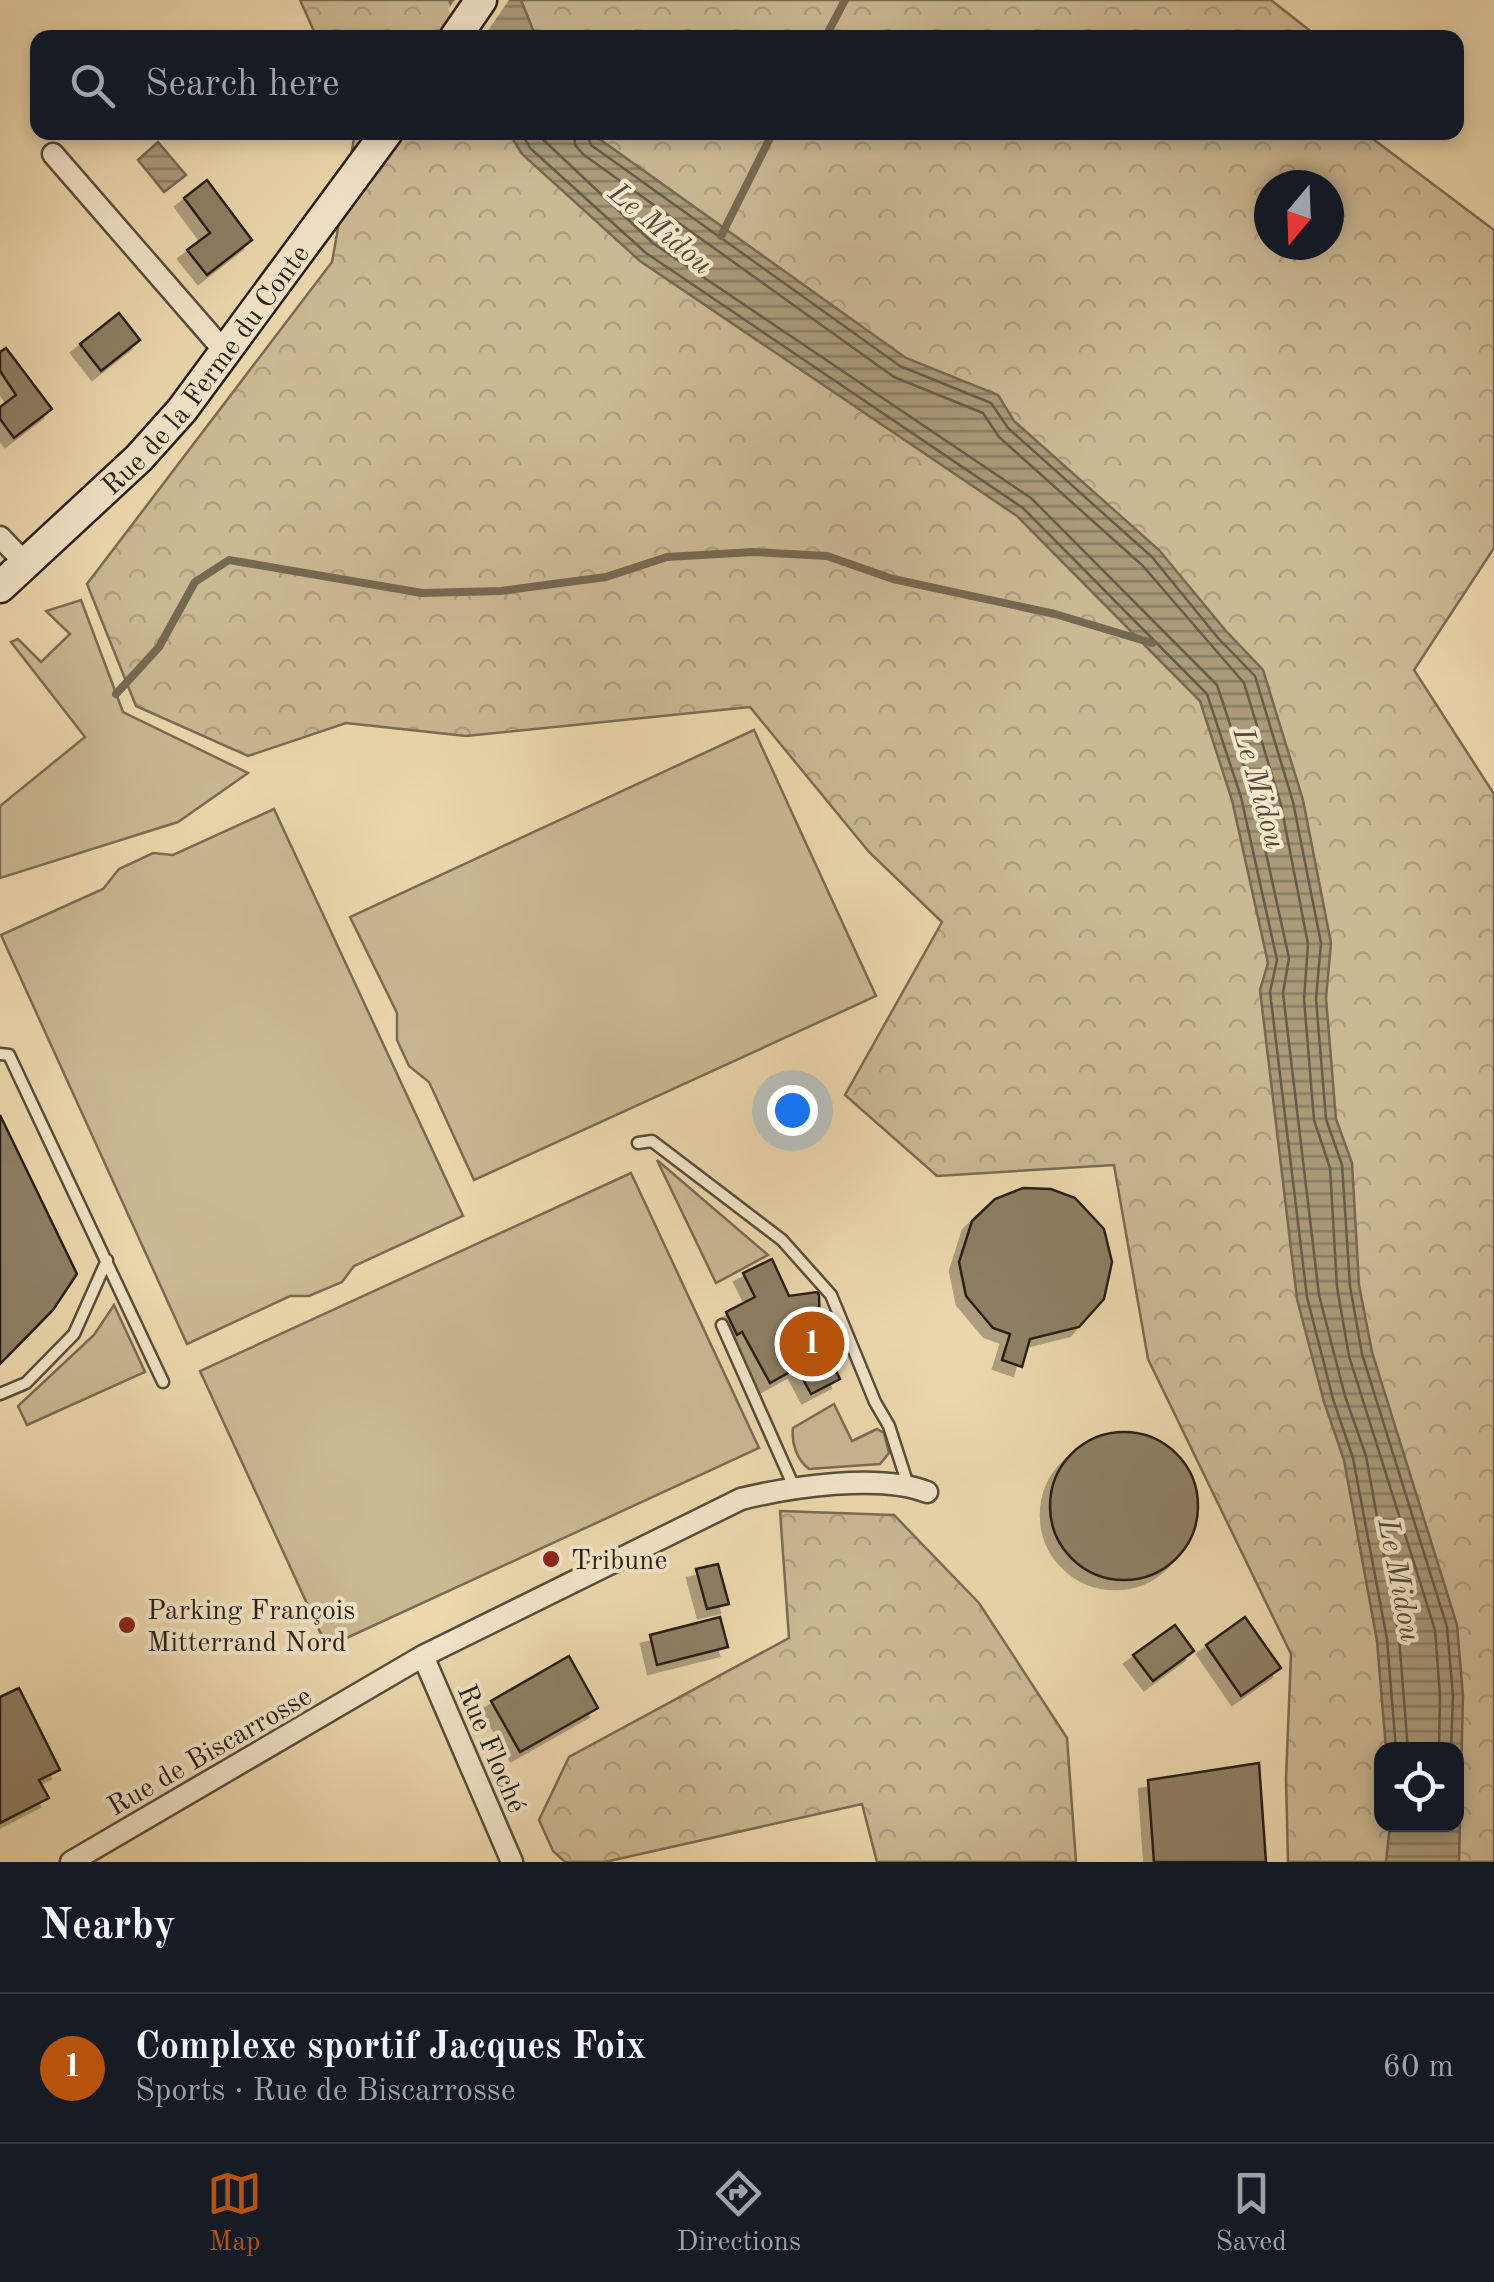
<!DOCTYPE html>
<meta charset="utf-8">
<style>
body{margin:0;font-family:"Old Standard TT",serif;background:#20242c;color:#f1f3f6}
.controls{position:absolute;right:30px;bottom:30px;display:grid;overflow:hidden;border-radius:20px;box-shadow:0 5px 15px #0003}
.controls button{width:90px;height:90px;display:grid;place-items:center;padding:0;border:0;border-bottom:2px solid #363941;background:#171b24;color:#f1f3f6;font:50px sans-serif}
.compass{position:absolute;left:1254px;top:170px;width:90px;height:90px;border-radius:50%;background:#171b24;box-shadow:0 5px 15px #0003;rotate:199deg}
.you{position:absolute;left:792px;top:1110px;width:35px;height:35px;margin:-25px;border:8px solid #fff;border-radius:50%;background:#1a73e8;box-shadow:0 0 0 15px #1a73e833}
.badge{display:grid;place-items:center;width:65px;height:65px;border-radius:50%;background:#b45309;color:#fff;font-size:32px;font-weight:700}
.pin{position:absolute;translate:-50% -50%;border:5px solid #fff;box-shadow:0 2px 10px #0006}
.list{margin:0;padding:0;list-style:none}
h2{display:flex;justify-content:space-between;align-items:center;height:130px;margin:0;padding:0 40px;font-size:42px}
h2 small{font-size:32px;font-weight:400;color:#9ea1a6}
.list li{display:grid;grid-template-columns:65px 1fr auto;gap:30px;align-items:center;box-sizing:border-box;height:150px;padding:0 40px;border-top:2px solid #363941}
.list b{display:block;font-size:38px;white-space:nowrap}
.list p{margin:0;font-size:32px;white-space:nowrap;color:#9ea1a6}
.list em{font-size:32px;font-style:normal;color:#9ea1a6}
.icon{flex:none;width:55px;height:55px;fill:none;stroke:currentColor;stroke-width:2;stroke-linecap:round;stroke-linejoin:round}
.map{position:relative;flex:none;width:1494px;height:1862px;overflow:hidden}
.search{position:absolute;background:#171b24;box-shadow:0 5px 15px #0003;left:30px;right:30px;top:30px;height:110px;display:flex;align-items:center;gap:25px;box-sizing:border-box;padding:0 35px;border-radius:20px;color:#9ea1a6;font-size:38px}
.sheet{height:280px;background:#171b24}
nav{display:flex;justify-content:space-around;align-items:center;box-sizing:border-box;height:140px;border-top:2px solid #363941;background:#171b24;font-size:28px;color:#9ea1a6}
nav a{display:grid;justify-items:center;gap:5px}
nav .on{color:#b45309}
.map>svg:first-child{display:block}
.green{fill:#cbb994;stroke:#796c54;stroke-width:2.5}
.forest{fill:url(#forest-crowns);stroke:#796c54;stroke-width:2.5;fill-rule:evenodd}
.water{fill:url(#water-rules);stroke:#766952;stroke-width:2.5}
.pier{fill:#edd9ae}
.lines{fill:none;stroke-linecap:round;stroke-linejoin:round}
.shore{stroke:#685c48;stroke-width:2.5}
.stream{stroke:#766952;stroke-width:8}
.building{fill:#8e8065;stroke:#271f15;stroke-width:2.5;filter:url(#shadow)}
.lane-casing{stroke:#584e3b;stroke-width:15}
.street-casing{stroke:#584e3b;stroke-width:25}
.secondary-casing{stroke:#271f15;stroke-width:35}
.lane{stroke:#f3e6ca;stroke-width:10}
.street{stroke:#f3e6ca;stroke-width:20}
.secondary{stroke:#f3e6ca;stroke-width:30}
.poi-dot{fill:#8f2418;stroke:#f3e6ca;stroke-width:4}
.labels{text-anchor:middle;stroke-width:8;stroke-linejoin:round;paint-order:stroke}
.street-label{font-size:28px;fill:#271f15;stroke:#f3e6ca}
.poi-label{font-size:28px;fill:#271f15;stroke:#f3e6ca;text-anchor:start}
.water-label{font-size:30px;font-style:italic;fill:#554a38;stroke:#f3e6ca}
</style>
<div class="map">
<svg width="1494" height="1862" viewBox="0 0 1494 1862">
<defs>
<pattern id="forest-crowns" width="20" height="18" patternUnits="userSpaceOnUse" patternTransform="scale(2.5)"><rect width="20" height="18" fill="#cbb994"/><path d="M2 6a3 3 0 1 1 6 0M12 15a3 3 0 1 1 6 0" fill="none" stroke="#ae9f7f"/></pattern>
<pattern id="water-rules" width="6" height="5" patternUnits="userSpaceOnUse" patternTransform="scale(2.5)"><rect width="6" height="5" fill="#aa9a7a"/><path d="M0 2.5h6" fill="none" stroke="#8a7d63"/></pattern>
<filter id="shadow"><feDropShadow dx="-9" dy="9" stdDeviation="0" flood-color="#0004"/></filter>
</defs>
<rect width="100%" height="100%" fill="#edd9ae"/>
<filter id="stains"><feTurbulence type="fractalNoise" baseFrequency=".002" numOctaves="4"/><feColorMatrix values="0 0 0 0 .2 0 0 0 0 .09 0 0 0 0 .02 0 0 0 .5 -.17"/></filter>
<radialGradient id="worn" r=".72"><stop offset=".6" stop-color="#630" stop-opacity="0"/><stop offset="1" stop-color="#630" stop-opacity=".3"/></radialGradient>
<path class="green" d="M 81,600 L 123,712 L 248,773 L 178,822 L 0,878 L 0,806 L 85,737 L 11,642 L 18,639 L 41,662 L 70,634 L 46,611 Z
M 754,730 L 876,996 L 474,1180 L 429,1082 L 409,1066 L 397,1040 L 397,1013 L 350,917 Z
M 274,809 L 463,1216 L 354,1266 L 342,1282 L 309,1296 L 290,1296 L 187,1344 L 1,935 L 103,889 L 119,869 L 153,853 L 173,855 Z
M 657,1160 L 768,1255 L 716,1283 Z
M 631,1173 L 759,1448 L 327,1647 L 200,1371 Z
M 114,1305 L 145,1372 L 27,1425 L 18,1406 L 94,1335 Z
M 834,1404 L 852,1441 L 877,1429 L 884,1433 L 889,1453 L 880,1464 L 809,1469 C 797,1460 791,1443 793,1428 Z"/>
<path class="forest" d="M 300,0 L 1271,0 L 1318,37 L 317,38 Z
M 355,133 L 1365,133 L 1494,230 L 1494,548 L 1414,670 L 1494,794 L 1494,1862 L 1288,1862 L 1286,1779 L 1291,1654 L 1148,1359 L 1114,1165 L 937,1176 L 845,1095 L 942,922 L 869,852 L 750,707 L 466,736 L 346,723 L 248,756 L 136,706 L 87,584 L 332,262 ZM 1269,185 L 1329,185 L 1329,245 L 1269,245 ZM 1382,1750 L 1456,1750 L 1456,1824 L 1382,1824 Z
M 780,1511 L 894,1515 L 979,1603 L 1067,1738 L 1076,1862 L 877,1862 L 862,1804 L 605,1862 L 565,1862 L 553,1851 L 539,1820 L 569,1757 L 789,1638 Z"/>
<path class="water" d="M 449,0 L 521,0 L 536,37 L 465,37 Z
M 509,133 L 591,133 L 906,358 L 998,395 L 1014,421 L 1159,550 L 1226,631 L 1263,670 L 1303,800 L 1331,943 L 1326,998 L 1336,1119 L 1352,1163 L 1359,1285 L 1372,1352 L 1457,1625 L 1463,1696 L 1459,1862 L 1386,1862 L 1390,1825 L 1456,1824 L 1456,1750 L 1386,1749 L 1377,1641 L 1344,1460 L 1324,1402 L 1297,1299 L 1260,990 L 1268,963 L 1232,800 L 1200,701 L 1017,516 L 640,261 L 522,154 Z
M 158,142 L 186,175 L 164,192 L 138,160 Z"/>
<path class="pier" d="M 455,0 L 509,0 L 483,38 L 460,38 L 448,9 Z"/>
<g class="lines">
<path class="shore" d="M 521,132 L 530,148 L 646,253 L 1023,508 L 1207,694 L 1241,797 L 1277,960 L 1270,992 L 1307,1297 L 1333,1399 L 1353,1458 L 1387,1639 L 1396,1750
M 535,132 L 654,244 L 1031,498 L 1217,685 L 1253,794 L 1289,958 L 1283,993 L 1319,1295 L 1345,1396 L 1366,1456 L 1399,1638 L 1408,1750
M 574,132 L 575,145 L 584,155 L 894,377 L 983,413 L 999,437 L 1143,566 L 1244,683 L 1281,805 L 1308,944 L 1304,999 L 1314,1120 L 1330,1168 L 1337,1287 L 1349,1356 L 1435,1630 L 1440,1696 L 1439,1750
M 586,132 L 591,145 L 900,366 L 991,403 L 1008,428 L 1152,557 L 1218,638 L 1255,676 L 1293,802 L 1321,943 L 1316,999 L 1326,1119 L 1342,1165 L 1350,1286 L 1362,1354 L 1447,1627 L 1453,1696 L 1451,1750"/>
<path class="stream" d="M 825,38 L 845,0
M 721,236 L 773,132
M 116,694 L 159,647 L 195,582 L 229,560 L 422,593 L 501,591 L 606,577 L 667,557 L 753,552 L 827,556 L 893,579 L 1055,614 L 1152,643"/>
</g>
<path class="building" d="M 207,180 L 252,240 L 207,275 L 187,250 L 210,233 L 184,198 Z
M 119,313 L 140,340 L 101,371 L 80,344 Z
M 6,348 L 52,409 L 14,438 L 0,419 L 0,407 L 16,395 L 0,371 L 0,352 Z
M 0,1115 L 77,1274 L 53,1310 L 0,1364 Z
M 1023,1188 L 1051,1189 L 1075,1198 L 1104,1229 L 1112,1262 L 1104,1299 L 1079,1327 L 1030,1339 L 1022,1367 L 1002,1360 L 1010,1334 L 993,1328 L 966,1296 L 959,1262 L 972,1221 L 995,1199 Z
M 772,1259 L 789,1296 L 817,1292 L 819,1295 L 820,1339 L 840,1379 L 811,1394 L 797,1368 L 770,1383 L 742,1332 L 737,1335 L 726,1312 L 755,1297 L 743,1273 Z
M1050 1506a74 74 0 1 1 148 0a74 74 0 1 1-148 0Z
M 718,1564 L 729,1604 L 707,1609 L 696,1569 Z
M 720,1617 L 728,1647 L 657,1665 L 650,1635 Z
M 1245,1617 L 1281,1668 L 1241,1696 L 1206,1645 Z
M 1175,1625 L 1194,1651 L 1153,1681 L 1133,1655 Z
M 569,1656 L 598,1708 L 520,1752 L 491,1701 Z
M 19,1688 L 60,1770 L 39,1780 L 49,1798 L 0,1823 L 0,1697 Z
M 1259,1763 L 1266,1862 L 1154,1862 L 1148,1780 Z"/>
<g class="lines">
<g class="lane-casing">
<path id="lane" d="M 0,1054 L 9,1055 L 163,1382
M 638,1143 L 652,1141 L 782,1240 L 831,1295 L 875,1402 L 889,1426 L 908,1485
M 722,1325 L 794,1487
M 0,1394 L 26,1383 L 74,1334 L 107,1260"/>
</g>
<g class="street-casing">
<path id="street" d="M 53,154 L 226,353
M 0,537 L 26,564
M 423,1656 L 512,1862
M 71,1862 L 423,1656 L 741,1499 C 790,1487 880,1473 927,1492"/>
</g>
<g class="secondary-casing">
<g id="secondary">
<path d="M 455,38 L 481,0"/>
<path id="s1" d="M 0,587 L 139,458 L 182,410 L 387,132"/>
</g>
</g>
<use href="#lane" class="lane"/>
<use href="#street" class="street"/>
<use href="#secondary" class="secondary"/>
</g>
<g class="poi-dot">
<circle cx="551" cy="1559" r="10"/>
<circle cx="127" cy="1625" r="10"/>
</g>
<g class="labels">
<g class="street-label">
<text dy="10" stroke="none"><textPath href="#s1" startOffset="300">Rue de la Ferme du Conte</textPath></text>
<text transform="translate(493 1748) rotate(67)" y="10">Rue Floché</text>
<text transform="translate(209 1750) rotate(-30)" y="10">Rue de Biscarrosse</text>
</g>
<g class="poi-label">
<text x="571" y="1569">Tribune</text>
<text x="147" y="1619">Parking François<tspan x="147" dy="32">Mitterrand Nord</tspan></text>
</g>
<g class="water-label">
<text transform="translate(661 228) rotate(40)" y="10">Le Midou</text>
<text transform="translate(1260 788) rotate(74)" y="10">Le Midou</text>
<text transform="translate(1400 1580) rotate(79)" y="10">Le Midou</text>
</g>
</g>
<rect width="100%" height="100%" filter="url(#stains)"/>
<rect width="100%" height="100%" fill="url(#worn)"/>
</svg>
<div class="controls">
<button><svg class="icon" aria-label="locate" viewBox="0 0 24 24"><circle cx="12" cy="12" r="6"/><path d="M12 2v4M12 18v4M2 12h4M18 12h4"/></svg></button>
</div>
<svg class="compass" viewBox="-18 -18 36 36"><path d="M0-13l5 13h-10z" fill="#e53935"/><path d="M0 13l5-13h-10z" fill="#9ea1a6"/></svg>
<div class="you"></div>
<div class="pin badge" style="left:812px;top:1344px">1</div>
<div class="search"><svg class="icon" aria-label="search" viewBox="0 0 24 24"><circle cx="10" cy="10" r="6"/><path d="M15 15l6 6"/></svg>Search here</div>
</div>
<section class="sheet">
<h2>Nearby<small></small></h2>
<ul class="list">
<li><span class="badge">1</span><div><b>Complexe sportif Jacques Foix</b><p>Sports · Rue de Biscarrosse</p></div><em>60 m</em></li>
</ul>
</section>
<nav>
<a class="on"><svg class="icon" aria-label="map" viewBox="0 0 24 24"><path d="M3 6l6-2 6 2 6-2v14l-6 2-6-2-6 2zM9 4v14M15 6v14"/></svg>Map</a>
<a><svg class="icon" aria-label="directions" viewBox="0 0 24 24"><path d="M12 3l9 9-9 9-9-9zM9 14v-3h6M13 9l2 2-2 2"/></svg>Directions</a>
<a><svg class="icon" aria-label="saved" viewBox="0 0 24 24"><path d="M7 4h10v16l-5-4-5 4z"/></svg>Saved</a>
</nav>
